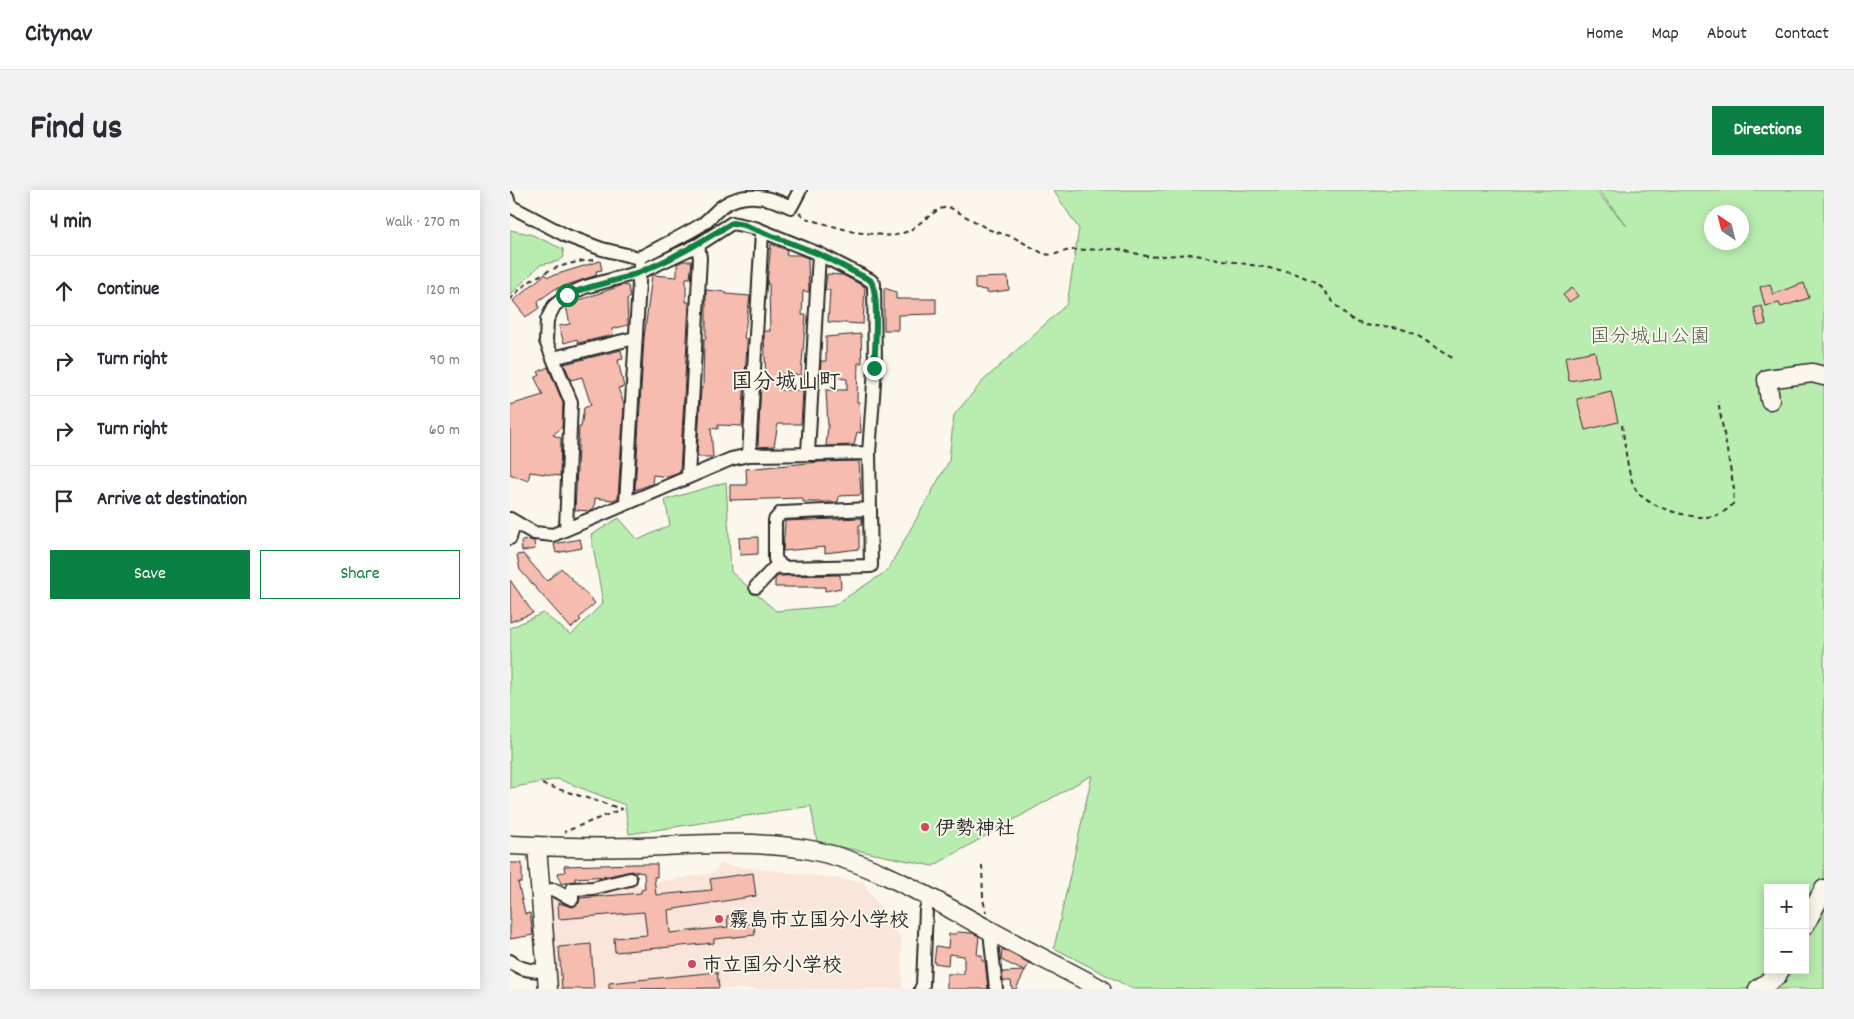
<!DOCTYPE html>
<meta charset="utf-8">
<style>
body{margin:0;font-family:Dekko,"Klee One",sans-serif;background:#f2f2f3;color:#2b2b33}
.controls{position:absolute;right:15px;bottom:15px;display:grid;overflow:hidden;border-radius:0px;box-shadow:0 2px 12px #0003}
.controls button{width:45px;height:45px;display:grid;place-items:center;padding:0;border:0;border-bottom:1px solid #e1e1e2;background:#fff;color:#2b2b33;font:25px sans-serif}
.compass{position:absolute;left:1194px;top:15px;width:45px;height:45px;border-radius:50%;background:#fff;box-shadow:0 2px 12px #0003;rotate:325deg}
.stop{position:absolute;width:15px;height:15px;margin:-11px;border:4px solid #0b8043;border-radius:50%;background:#fff}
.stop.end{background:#0b8043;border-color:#fff;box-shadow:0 1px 5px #0008}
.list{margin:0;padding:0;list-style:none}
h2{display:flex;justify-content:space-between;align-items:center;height:65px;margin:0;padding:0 20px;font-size:21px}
h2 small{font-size:16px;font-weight:400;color:#7c7c81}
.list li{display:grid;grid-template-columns:32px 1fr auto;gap:15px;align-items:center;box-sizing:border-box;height:70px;padding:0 20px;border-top:1px solid #e1e1e2}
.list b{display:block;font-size:19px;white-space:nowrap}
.list em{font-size:16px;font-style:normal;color:#7c7c81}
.actions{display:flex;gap:10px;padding:15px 20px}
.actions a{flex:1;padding:11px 0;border:1px solid #0b8043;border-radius:0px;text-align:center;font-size:18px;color:#0b8043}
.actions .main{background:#0b8043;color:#fff}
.icon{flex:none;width:28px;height:28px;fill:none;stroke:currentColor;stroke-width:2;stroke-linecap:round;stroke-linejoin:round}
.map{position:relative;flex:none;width:1314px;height:799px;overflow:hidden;border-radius:0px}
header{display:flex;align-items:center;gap:30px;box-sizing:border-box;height:70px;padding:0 25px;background:#fff;border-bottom:1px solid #e1e1e2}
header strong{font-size:24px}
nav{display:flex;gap:28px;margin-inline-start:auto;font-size:18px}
.intro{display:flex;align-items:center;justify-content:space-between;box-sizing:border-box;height:120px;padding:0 30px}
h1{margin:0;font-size:35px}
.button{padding:12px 22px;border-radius:0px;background:#0b8043;color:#fff;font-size:18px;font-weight:700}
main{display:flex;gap:30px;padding:0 30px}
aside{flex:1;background:#fff;border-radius:0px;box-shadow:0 2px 12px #0003}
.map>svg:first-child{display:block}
.built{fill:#fae5da}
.green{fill:#b9edaf;stroke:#728c6d;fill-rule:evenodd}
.building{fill:#f6bcaf;stroke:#2b2b2b}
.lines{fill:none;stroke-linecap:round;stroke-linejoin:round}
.lane-casing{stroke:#2b2b2b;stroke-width:10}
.street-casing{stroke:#2b2b2b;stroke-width:16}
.secondary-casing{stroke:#2b2b2b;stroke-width:21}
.path{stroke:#2b2b2b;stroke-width:2;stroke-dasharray:5 4;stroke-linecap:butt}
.lane{stroke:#fbf7ec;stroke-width:6}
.street{stroke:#fbf7ec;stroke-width:12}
.secondary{stroke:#fbf7ec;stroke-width:18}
.route{stroke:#0b8043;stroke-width:6}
.poi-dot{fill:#d1495b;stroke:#fbf7ec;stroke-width:2}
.labels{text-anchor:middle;stroke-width:4;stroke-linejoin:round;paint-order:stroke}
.park-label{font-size:20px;fill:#4e5c4c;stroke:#fbf7ec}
.poi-label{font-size:20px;font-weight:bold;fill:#2b2b2b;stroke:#fbf7ec;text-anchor:start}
.quarter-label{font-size:22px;font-weight:bold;fill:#2b2b2b;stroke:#fbf7ec}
</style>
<header>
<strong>Citynav</strong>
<nav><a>Home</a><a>Map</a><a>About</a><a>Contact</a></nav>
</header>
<div class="intro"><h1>Find us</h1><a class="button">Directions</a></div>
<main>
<aside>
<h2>4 min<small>Walk · 270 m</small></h2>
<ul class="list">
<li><svg class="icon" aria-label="ahead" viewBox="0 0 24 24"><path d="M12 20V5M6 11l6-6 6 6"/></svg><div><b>Continue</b></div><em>120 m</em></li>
<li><svg class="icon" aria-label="right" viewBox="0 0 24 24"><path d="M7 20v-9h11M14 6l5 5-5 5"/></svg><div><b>Turn right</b></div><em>90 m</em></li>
<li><svg class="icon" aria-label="right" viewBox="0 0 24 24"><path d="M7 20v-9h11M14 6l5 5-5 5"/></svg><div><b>Turn right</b></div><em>60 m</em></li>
<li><svg class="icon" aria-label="arrive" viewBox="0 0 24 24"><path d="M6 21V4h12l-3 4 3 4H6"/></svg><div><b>Arrive at destination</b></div></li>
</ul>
<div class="actions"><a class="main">Save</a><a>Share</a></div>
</aside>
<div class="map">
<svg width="1314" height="799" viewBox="0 0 1314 799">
<rect width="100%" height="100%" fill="#fbf7ec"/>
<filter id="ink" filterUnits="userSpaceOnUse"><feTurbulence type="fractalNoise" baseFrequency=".02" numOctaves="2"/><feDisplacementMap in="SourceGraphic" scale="10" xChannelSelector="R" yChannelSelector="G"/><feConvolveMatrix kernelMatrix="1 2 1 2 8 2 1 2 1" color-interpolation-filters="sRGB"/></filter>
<g filter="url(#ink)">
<path class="built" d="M 210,674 L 353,692 L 391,748 L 392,799 L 47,799 L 39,709 L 204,683 Z"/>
<path class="green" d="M 543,0 L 1085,0 L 1117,36 L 1088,0 L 1314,0 L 1314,799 L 623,799 L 544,758 L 582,585 L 423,676 L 307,652 L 301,616 L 119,644 L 115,615 L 48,589 L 0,598 L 0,438 L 33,423 L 61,445 L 93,413 L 81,345 L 109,328 L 128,350 L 160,335 L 155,310 L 216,292 L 221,382 L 266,421 L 323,416 L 377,381 L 439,271 L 444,225 L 473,191 L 557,114 L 569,39 ZM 1202,22 L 1232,22 L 1232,52 L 1202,52 ZM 1258,698 L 1295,698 L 1295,780 L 1258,780 Z
M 0,40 L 20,44 L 53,59 L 54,67 L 49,71 L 30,75 L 0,105 Z"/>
<path class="building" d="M 261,54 L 277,60 L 276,65 L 290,65 L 298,68 L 299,102 L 293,101 L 292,125 L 296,125 L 291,185 L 270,184 L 269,200 L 293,200 L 291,234 L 268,234 L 264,256 L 248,257 L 251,192 L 256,192 L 254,144 L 255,141 L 260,141 L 259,94 L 257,94 Z
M 90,71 L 92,80 L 86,81 L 87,85 L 45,99 L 28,111 L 29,118 L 16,127 L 3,111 L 35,84 L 38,87 Z
M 173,71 L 182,71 L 180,88 L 176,88 L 176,112 L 179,112 L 170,282 L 158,287 L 143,285 L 142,294 L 125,300 L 134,148 L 142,85 L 167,87 L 167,74 Z
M 317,84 L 333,85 L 355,97 L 353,134 L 318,132 L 320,100 L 315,100 Z
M 498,87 L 499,100 L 477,103 L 477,100 L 465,99 L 465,88 Z
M 1294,93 L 1299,108 L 1271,117 L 1269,113 L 1255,116 L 1250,97 L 1260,94 L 1263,104 Z
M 113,95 L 118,96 L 120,107 L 117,110 L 118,135 L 102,139 L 103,145 L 68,153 L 67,149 L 54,153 L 49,136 L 60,134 L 56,116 L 61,113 Z
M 374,98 L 386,102 L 386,109 L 426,109 L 426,124 L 388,125 L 388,140 L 374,140 Z
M 1062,98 L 1068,106 L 1059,112 L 1053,105 Z
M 196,100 L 216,102 L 216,104 L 240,106 L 234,148 L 237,149 L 237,154 L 232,236 L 208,235 L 208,239 L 201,238 L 203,267 L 187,267 L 191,198 L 193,198 L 194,149 L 196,149 Z
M 1252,116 L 1256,134 L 1248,136 L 1244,118 Z
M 351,144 L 352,173 L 348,173 L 347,212 L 349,212 L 351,243 L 347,242 L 344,255 L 316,256 L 318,236 L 316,200 L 337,200 L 337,189 L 315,187 L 316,185 L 310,185 L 311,171 L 316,171 L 316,147 Z
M 111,160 L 113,169 L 108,170 L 114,197 L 108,198 L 114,214 L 108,308 L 103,310 L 85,308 L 84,319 L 79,321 L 65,320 L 69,237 L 71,237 L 74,218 L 81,215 L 72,187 L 61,190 L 54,174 Z
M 1085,161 L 1089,186 L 1059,191 L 1055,167 Z
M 38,177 L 53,213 L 52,237 L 43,245 L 51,248 L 50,286 L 20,282 L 18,291 L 0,284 L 0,215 L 33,205 L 25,188 L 30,185 L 28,182 Z
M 1101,201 L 1108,232 L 1075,240 L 1067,209 Z
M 349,271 L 351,305 L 329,306 L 328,312 L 293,312 L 293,308 L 220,310 L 220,295 L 237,295 L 236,279 L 309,272 Z
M 352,328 L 352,335 L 349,335 L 349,359 L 315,363 L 315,357 L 273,361 L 275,331 Z
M 248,347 L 248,364 L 230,365 L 229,348 Z
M 70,349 L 72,358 L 46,363 L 44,354 Z
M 20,350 L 24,351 L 25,359 L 12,361 L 11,351 Z
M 13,364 L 37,391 L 51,378 L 85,413 L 69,428 L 71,430 L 61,438 L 10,380 L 7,365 Z
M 330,385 L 331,398 L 315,401 L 315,397 L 265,397 L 265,389 L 268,386 Z
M 0,390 L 23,423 L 0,432 Z
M 0,673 L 12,673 L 12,693 L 8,692 L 15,724 L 20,723 L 23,745 L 0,749 Z
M 126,674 L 147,674 L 147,687 L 144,687 L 146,705 L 202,700 L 200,689 L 243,683 L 246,706 L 158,720 L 160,743 L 218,737 L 217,726 L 234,724 L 235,734 L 244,733 L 245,745 L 204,749 L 204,753 L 105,762 L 104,748 L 137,745 L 134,722 L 49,729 L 48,713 L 63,717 L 69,713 L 70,708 L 131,703 L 131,700 L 135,699 L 134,683 L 122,681 L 99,686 L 65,688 L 65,691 L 51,694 L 48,683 L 55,682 L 54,676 Z
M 447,742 L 462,743 L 469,746 L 467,765 L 472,765 L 472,771 L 475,771 L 478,799 L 437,799 L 437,784 L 454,784 L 454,766 L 439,764 L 438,775 L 424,773 L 426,756 L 438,758 L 439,744 L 446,744 Z
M 81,754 L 84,799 L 52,799 L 49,757 Z
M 492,759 L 519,773 L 506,799 L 502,799 L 501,791 L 493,791 L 492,782 L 514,781 L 491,770 Z
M 207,782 L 209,798 L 99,799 L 99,793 Z"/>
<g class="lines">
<g class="lane-casing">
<path id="lane" d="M 0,6 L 3,17"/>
</g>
<g class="street-casing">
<path id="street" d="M 0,16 L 57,46 L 92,59 L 129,68 C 150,57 171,47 191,35 C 200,29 206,20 214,15 C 235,1 260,7 281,17 L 290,0
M 43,168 L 125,148
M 298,263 L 309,64
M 239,265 L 252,42
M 178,286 L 190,68 L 188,55
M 116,313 L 130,76
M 360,319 L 361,376 L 273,378 L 265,369 L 265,330 L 271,323 Z
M 0,329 L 24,343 L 43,345 L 221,269 L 239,265 L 359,263
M 56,338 L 61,212 L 36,151 L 37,130 L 44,116 L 57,105 L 75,97 L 130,82 L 188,55 L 222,33 L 245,38 L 309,64 L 360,90 L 364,94 L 365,178 L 359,263 L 360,319
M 0,348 L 4,332
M 246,397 L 269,373
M 31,701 L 44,700 L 62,709 L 62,699 L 83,698 L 120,689
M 480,741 L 486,799
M 0,771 C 10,780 23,781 37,781
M 411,799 L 413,795 L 416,719 L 421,706"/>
</g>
<g class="secondary-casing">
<path id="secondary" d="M 1260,210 L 1257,189 L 1302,183 L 1314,186
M 0,655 C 42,657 86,658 129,657 C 184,655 239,650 295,659 C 361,670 423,710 481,741 C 517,761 555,779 591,799
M 27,656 L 38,799
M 1295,735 L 1314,699
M 1248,799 L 1267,786 L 1270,780"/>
</g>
<path class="path" d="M 289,23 L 298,29 L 344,42 L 383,46 L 399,41 L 429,19 L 439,17 L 480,40 L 503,47 L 534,64 L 542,65 L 560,60 L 608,59 L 640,67 L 680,64 L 781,82 C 792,86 802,90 811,98 C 823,110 831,125 847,132 C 861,139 878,134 892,139 C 913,145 925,160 945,169
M 0,110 C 21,84 53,72 85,70
M 1112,235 C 1115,253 1117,285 1126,300 C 1136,317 1185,331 1204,326 C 1212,324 1218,319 1223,314 L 1224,299 L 1208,211
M 32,594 L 112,619 L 54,642
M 472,675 L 473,709 L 476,722"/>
<use href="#lane" class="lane"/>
<use href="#street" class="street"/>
<use href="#secondary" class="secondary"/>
</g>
</g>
<g class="lines" filter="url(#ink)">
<path class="route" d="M 57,105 C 81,95 106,92 130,82 C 163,69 192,51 222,33 L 234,35 L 309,64 L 360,90 C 370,101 365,160 364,178"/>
</g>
<g class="poi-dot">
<circle cx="415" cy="637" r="5"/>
<circle cx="209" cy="729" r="5"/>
<circle cx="182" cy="774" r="5"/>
</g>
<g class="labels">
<g class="park-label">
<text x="1140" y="152">国分城山公園</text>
</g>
<g class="poi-label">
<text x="425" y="644">伊勢神社</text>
<text x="219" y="736">霧島市立国分小学校</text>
<text x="192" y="781">市立国分小学校</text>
</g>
<g class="quarter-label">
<text x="276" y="198">国分城山町</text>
</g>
</g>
</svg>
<div class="controls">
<button>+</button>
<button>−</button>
</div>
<svg class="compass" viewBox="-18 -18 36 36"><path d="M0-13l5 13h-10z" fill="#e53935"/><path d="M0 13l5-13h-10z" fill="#7c7c81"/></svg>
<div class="stop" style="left:57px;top:105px"></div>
<div class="stop end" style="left:364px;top:178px"></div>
</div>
</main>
